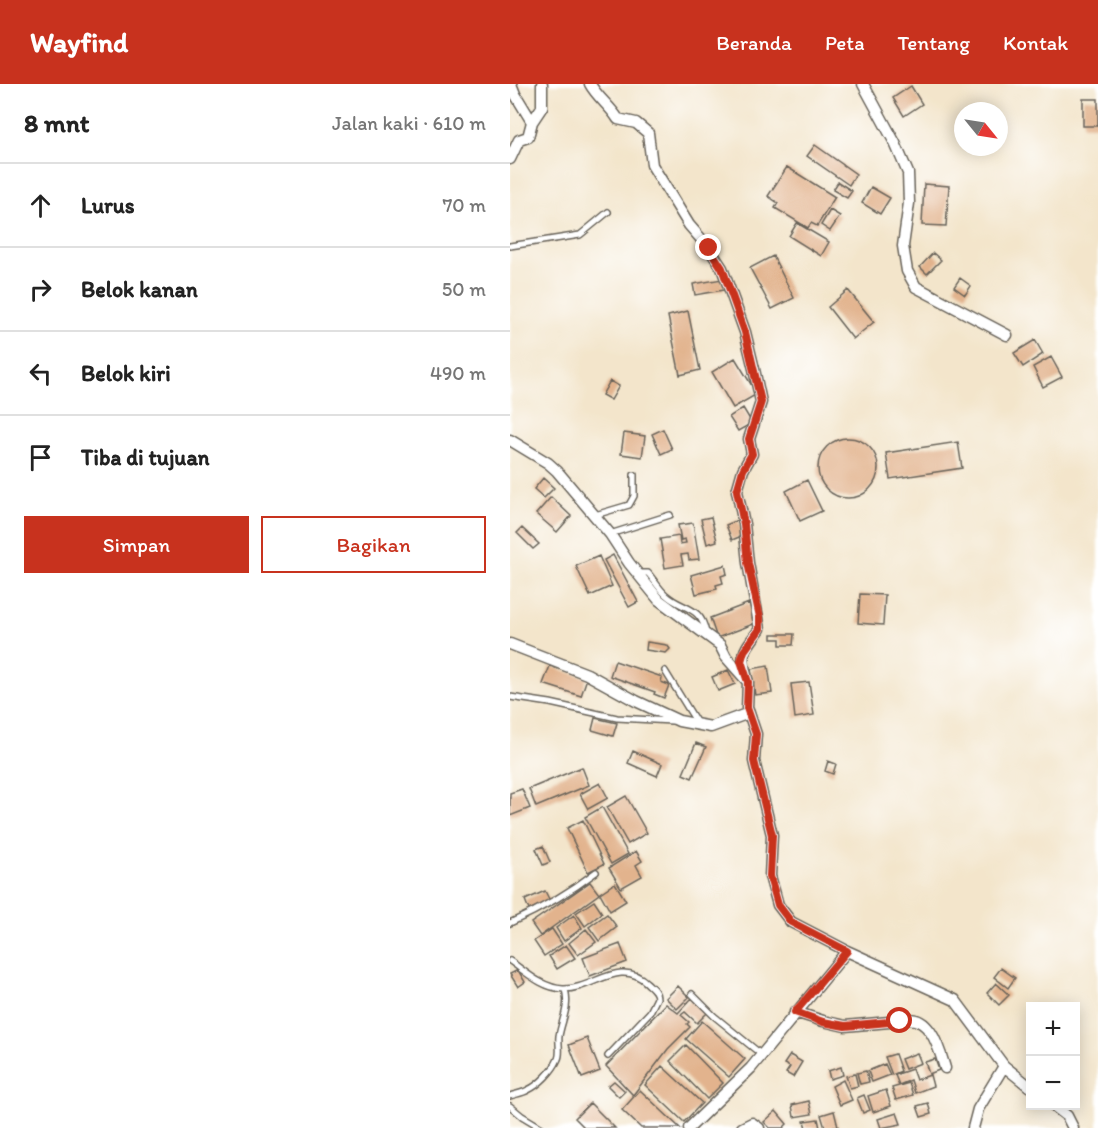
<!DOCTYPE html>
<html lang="id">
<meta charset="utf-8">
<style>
body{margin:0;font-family:Itim,sans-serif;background:#f6f6f6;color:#222}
.controls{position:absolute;right:18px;bottom:18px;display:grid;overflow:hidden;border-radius:0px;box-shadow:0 3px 15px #0003}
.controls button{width:54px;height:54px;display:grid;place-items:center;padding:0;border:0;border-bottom:2px solid #e0e0e0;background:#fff;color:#222;font:30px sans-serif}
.compass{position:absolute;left:444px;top:18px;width:54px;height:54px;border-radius:50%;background:#fff;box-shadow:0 3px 15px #0003;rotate:120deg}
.stop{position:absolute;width:18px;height:18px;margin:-14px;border:4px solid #c8321e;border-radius:50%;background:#fff}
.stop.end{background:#c8321e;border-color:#fff;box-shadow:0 2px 6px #0008}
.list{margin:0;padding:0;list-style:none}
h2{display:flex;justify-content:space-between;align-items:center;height:78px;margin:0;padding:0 24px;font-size:26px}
h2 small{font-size:20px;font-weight:400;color:#767676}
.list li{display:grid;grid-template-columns:39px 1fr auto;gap:18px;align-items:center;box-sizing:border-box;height:84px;padding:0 24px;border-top:2px solid #e0e0e0}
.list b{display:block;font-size:22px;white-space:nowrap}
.list em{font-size:20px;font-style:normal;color:#767676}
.actions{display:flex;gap:12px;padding:18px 24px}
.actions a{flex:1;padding:14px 0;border:2px solid #c8321e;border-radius:0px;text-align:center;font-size:21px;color:#c8321e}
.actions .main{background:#c8321e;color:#fff}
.icon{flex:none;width:33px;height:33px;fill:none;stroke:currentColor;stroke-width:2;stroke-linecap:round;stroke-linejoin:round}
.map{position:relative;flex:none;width:588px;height:1044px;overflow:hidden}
header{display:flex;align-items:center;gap:36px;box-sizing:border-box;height:84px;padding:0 30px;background:#c8321e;color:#fff}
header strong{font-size:28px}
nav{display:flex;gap:33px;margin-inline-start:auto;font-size:21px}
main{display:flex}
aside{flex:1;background:#fff}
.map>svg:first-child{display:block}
.building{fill:#e2b38d}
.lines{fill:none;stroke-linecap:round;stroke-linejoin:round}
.service-casing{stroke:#676259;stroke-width:8}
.minor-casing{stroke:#676259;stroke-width:13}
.service{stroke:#fff;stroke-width:5}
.minor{stroke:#fff;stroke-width:10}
.route{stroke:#c8321e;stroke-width:8}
</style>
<header>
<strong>Wayfind</strong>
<nav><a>Beranda</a><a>Peta</a><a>Tentang</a><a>Kontak</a></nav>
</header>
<main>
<aside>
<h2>8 mnt<small>Jalan kaki · 610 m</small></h2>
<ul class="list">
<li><svg class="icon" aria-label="ahead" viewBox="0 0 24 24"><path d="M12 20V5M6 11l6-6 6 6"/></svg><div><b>Lurus</b></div><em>70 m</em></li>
<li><svg class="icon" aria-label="right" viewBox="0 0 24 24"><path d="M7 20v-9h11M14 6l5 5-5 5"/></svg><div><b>Belok kanan</b></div><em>50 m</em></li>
<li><svg class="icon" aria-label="left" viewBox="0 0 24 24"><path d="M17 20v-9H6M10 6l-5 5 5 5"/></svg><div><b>Belok kiri</b></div><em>490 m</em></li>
<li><svg class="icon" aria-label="arrive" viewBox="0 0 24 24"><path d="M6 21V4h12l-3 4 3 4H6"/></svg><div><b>Tiba di tujuan</b></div></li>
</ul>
<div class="actions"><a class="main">Simpan</a><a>Bagikan</a></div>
</aside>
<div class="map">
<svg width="588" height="1044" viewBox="0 0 588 1044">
<rect width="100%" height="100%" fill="#fff"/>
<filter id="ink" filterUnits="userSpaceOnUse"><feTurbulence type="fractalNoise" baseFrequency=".0167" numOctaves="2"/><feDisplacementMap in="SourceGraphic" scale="12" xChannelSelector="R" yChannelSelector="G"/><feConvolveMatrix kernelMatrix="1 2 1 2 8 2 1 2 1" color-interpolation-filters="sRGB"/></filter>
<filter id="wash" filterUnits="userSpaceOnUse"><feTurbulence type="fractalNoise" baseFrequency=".008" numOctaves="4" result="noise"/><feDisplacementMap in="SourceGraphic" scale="24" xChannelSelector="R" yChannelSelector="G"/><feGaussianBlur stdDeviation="1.35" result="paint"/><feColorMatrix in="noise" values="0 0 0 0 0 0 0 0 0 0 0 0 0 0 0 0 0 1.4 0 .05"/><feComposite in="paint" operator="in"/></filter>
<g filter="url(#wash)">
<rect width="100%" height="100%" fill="#f3e5cb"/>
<g id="blocks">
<path class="building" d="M 401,2 L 412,20 L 394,32 L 383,14 Z
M 573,15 L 588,15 L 588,42 L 573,42 Z
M 305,61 L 346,90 L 339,101 L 297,72 Z
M 277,83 L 325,113 L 307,142 L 301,139 L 298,144 L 265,124 L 268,119 L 258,112 Z
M 328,98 L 342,107 L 337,114 L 323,106 Z
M 414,100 L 439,102 L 436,142 L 412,141 Z
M 361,103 L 380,114 L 370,130 L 352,119 Z
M 320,126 L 330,132 L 320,147 L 311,141 Z
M 287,139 L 319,158 L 311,172 L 279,152 Z
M 423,169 L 431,176 L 417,190 L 410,183 Z
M 263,172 L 284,214 L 262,225 L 240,184 Z
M 450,194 L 461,202 L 455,211 L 444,203 Z
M 212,195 L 214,206 L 185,211 L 183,200 Z
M 338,206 L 364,238 L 343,255 L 318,223 Z
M 178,227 L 190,286 L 170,291 L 158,232 Z
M 525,256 L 533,270 L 513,283 L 504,269 Z
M 541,273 L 552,293 L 533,303 L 523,283 Z
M 225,274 L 247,310 L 223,324 L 202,288 Z
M 100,297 L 109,302 L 101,316 L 92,311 Z
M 233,324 L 242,339 L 228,347 L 219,333 Z
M 153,345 L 162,365 L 151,370 L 142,350 Z
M 114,349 L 135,352 L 132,373 L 111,370 Z
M308 384a30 30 0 1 1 60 0a30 30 0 1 1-60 0Z
M 448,358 L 452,384 L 380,395 L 376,369 Z
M 33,394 L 44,404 L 34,414 L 24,405 Z
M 297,396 L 312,427 L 290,437 L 276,407 Z
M 41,413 L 61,432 L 47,448 L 26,430 Z
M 201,433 L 207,457 L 197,460 L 191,435 Z
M 228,436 L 234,451 L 222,456 L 216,441 Z
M 183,439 L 189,475 L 179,476 L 178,470 L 171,471 L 173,481 L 155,484 L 150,455 L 169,452 L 170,460 L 176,459 L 175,455 L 171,456 L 168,441 Z
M 12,444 L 29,460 L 23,465 L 7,449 Z
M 103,471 L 128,518 L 119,523 L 94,476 Z
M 89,472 L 102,502 L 80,512 L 66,482 Z
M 215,481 L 217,490 L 211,492 L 213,499 L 206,501 L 207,505 L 186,510 L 181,491 Z
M 350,510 L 375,511 L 373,541 L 348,539 Z
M 239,519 L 246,539 L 207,554 L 200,534 Z
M 262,550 L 284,550 L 283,561 L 270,561 L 270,555 L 262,555 Z
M 137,558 L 157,561 L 160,565 L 156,569 L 136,566 Z
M 105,577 L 152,593 L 151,598 L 159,601 L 154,614 L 144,610 L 145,608 L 100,592 Z
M 40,582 L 77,594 L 71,612 L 33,600 Z
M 258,582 L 262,609 L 245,611 L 241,585 Z
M 218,586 L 225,600 L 208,607 L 202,593 Z
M 299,598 L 304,631 L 285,634 L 281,600 Z
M 85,634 L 107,639 L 103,652 L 82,646 Z
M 186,659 L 196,663 L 182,694 L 173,690 Z
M 123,667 L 152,680 L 147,692 L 118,679 Z
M 318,677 L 326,680 L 323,690 L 315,687 Z
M 72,683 L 79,701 L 26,723 L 19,705 Z
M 90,699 L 98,714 L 78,725 L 70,710 Z
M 12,705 L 20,724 L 0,732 L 0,709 Z
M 116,712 L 137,749 L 118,760 L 97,723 Z
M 92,723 L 118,770 L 101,780 L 75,733 Z
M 73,736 L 94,780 L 78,788 L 57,744 Z
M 33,762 L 40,778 L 33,781 L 26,765 Z
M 126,767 L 132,777 L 126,781 L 132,792 L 111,804 L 99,784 Z
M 80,798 L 89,810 L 30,852 L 21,839 Z
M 105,799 L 116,817 L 100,827 L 90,809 Z
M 35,807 L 40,817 L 19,826 L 15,816 Z
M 84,817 L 92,829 L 75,842 L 66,829 Z
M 97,830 L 107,843 L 89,857 L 79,843 Z
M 64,831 L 72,844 L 54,857 L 46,844 Z
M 42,845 L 52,860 L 34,872 L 24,857 Z
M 76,845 L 86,858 L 68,871 L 59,859 Z
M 110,860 L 117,878 L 80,892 L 73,874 Z
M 56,861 L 65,874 L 47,885 L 39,872 Z
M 491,884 L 505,894 L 498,904 L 484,893 Z
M 8,886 L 15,898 L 8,903 L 0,890 Z
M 486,899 L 499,911 L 489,921 L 477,909 Z
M 168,902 L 179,913 L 167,925 L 156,914 Z
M 182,914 L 197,929 L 187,939 L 175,928 L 171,931 L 179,938 L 177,940 L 180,943 L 158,965 L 123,1011 L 96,982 L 156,920 L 168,929 Z
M 192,937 L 235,975 L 219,993 L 176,955 Z
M 77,954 L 90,987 L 72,994 L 59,961 Z
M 176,961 L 213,999 L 197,1015 L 160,977 Z
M 407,969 L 411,979 L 395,985 L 391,975 Z
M 385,970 L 391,987 L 382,991 L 375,973 Z
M 280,971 L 292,978 L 283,993 L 276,989 L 280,983 L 274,980 Z
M 425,975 L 429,986 L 419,990 L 415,978 Z
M 375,980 L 380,991 L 362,998 L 358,987 Z
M 152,982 L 192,1019 L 174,1038 L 135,1001 Z
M 331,983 L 333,991 L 320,995 L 318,987 Z
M 402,985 L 406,996 L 420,991 L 423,1002 L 405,1009 L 401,996 L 389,1001 L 385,991 Z
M 356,987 L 359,998 L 350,1000 L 347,989 Z
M 345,990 L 348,1002 L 340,1004 L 336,992 Z
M 333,996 L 342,1016 L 330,1021 L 322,1002 Z
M 104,997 L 115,1007 L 109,1013 L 98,1002 Z
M 399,999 L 403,1011 L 386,1016 L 382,1004 Z
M 130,1006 L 170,1044 L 131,1044 L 112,1026 Z
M 376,1006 L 381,1022 L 363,1028 L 358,1012 Z
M 354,1011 L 360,1026 L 353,1029 L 347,1014 Z
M 299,1017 L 302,1030 L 284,1033 L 282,1021 Z
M 80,1019 L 105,1044 L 75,1044 L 65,1034 Z
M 418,1019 L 421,1030 L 411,1033 L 407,1022 Z
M 266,1027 L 277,1040 L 273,1044 L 260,1044 L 254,1038 Z
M 324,1027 L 328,1043 L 315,1044 L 311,1031 Z
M 387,1029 L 391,1040 L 371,1044 L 368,1035 Z
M 308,1035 L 310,1044 L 296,1044 L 294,1037 Z"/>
</g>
</g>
<g filter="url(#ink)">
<use href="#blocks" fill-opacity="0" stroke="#676259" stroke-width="1.5"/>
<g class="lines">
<g class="service-casing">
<path id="service" d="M 0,162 L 70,151 L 98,128
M 85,431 L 119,421 L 124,412 L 124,391
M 100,450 L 160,431
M 127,489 L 138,489 C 144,496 149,505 156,511 C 172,526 191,521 196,549
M 155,587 L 187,639
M 0,613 L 40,619 L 107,634 L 162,637
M 0,839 C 31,825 59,809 86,788
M 0,877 C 16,888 32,904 53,905 C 82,906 110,873 137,899 C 142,904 147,907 147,914 L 140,928 L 98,972
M 182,910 L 204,932 L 252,971
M 0,1012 C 6,1010 13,1009 18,1006 C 29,1001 43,987 48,975 C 51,969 48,959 49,952 C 52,935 60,923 55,905
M 0,1022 L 12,1032 L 32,1044"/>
</g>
<g class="minor-casing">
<path id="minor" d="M 80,0 C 87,13 100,22 108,35 L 126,39 L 138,49 L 142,81 L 179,141 L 199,164 L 212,184 L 235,248 L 244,285 L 251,318 L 239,355 L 242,370 L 233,386 L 227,407 L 234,440 L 238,479 L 250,545 C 233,568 229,569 238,598
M 353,0 L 385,59 L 398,89 L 399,119 L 393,162 L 397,187 L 406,203 L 497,251
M 22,38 L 32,23 L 32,0
M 0,75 L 9,56 L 18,53 L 22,38 L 5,10 L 1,0
M 0,356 L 38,379 L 47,387 L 100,450 L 119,479 L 149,516 L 210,561 L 216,573 L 238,598 L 237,624 L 239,629 L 201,643 L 169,637 L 126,617 L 77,590 L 0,560
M 239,629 L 246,650 L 244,677 L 262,751 L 260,792 L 268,821 L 281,838 L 337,867 L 445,916 L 494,982 L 520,1003
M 285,928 L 313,937 L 335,942 L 390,937 C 419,926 429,964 435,984
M 544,1022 L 557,1032 L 563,1044
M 179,1044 L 241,984 L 337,867
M 232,1044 L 242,1039 L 249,1044
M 463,1044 L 468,1025 L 494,982"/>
</g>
<use href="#service" class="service"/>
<use href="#minor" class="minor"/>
</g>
</g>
<g class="lines" filter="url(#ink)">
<path class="route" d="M 199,164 L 212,184 L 235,248 L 251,318 L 239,355 L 242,370 L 233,386 L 227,407 L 234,440 L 238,479 L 250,533 L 250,545 L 234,567 L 231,577 L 238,598 L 237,624 L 246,650 L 244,677 L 262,751 L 260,792 L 268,821 L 281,838 L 337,867 L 285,928 L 313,938 L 335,942 L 390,937"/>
</g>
</svg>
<div class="controls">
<button>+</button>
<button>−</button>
</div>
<svg class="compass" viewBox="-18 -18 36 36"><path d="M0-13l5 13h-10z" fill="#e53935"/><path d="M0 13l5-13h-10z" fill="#767676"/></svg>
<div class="stop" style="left:390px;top:937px"></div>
<div class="stop end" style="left:199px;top:164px"></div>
</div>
</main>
